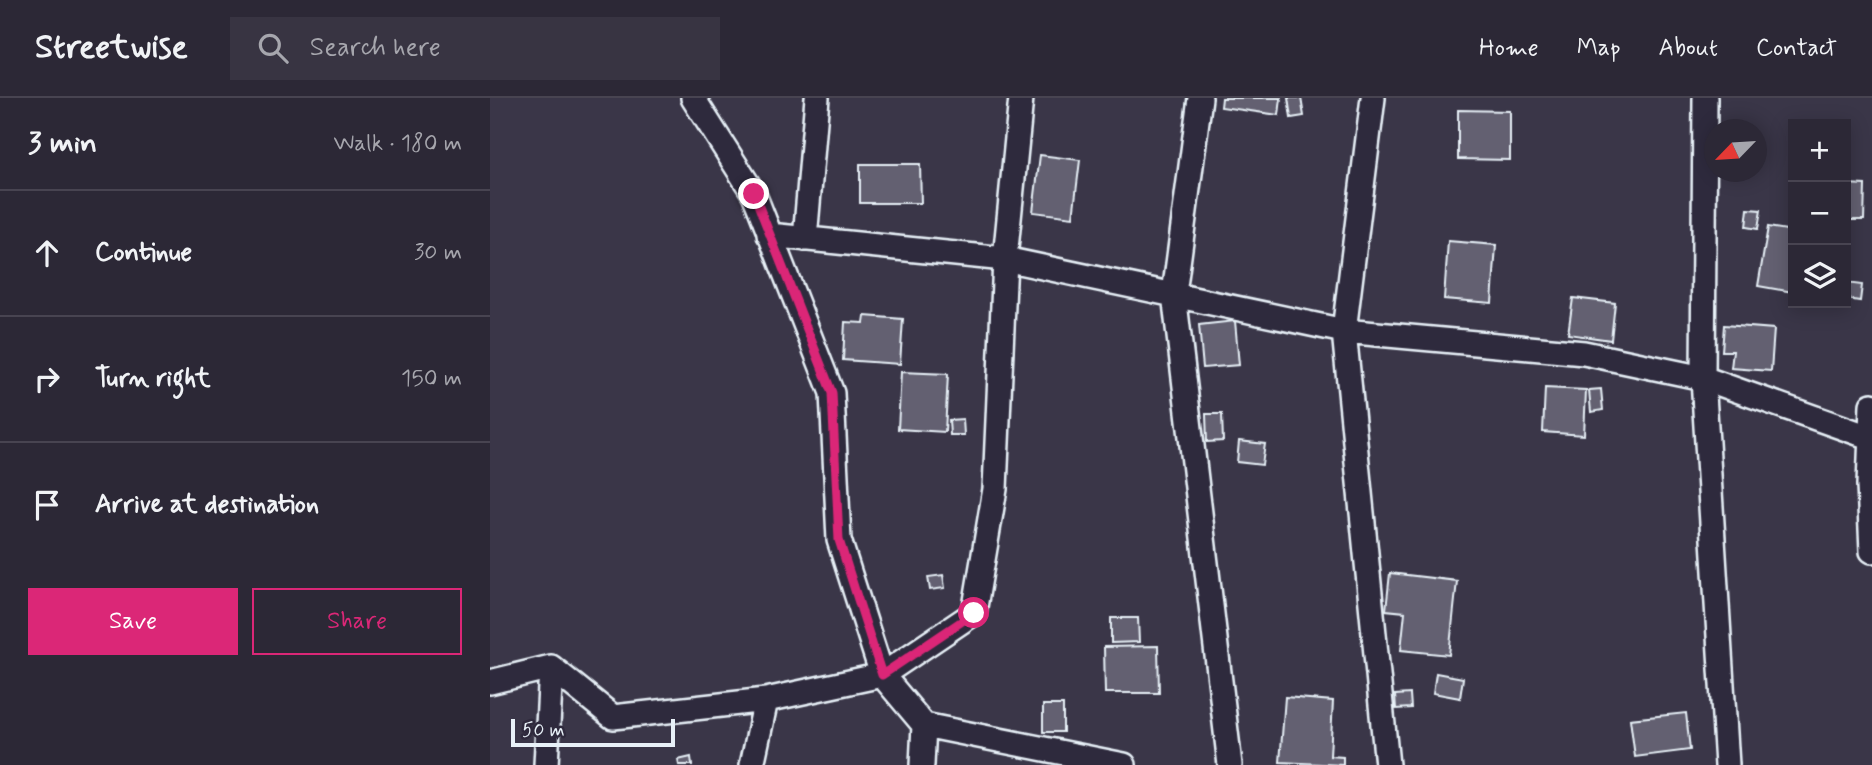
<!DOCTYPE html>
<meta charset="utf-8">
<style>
body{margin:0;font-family:Mynerve,sans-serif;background:#383442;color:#f1f3f6}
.controls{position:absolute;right:21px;top:21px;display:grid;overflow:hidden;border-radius:0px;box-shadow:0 4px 18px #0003}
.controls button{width:63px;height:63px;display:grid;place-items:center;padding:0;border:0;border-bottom:2px solid #484451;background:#2c2836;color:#f1f3f6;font:35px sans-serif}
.compass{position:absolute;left:1214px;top:21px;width:63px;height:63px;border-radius:50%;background:#2c2836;box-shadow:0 4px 18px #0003;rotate:245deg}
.scale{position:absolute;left:21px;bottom:18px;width:164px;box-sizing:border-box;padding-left:7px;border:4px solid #e8f1f8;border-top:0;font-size:19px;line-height:24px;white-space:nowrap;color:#e8f1f8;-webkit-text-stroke:5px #2f2a3d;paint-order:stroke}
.stop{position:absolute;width:21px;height:21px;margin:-16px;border:5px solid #db2777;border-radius:50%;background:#fff}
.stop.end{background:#db2777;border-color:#fff;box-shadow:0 2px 7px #0008}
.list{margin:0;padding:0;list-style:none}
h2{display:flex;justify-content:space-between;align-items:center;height:91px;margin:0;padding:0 28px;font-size:30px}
h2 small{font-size:23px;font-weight:400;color:#a6a6ad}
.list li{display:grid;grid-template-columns:46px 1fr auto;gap:21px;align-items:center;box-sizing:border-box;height:126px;padding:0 28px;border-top:2px solid #484451}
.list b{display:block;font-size:26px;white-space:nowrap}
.list em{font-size:23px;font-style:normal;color:#a6a6ad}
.actions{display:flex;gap:14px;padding:21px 28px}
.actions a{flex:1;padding:16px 0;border:2px solid #db2777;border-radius:0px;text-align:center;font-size:24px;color:#db2777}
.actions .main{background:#db2777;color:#fff}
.icon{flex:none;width:38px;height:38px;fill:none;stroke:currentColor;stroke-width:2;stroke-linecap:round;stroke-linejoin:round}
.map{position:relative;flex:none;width:1382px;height:667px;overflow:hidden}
header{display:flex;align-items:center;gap:42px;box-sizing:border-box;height:98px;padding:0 35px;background:#2c2836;border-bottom:2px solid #484451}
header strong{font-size:33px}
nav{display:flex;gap:38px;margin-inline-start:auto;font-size:24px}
.search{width:490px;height:63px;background:#383442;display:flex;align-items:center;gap:18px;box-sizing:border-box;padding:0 24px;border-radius:0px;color:#a6a6ad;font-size:26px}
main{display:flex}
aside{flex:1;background:#2c2836}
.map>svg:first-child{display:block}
.building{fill:#636171;stroke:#e8f1f8;stroke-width:2}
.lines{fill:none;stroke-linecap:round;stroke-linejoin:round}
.minor-casing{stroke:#e8f1f8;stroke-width:28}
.minor{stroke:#2f2a3d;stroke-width:23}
.route{stroke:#db2777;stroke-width:9}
</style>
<header>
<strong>Streetwise</strong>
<div class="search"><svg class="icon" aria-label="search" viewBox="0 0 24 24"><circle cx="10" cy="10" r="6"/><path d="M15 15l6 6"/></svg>Search here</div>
<nav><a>Home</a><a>Map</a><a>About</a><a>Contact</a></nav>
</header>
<main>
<aside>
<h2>3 min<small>Walk · 180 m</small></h2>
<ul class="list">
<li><svg class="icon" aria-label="ahead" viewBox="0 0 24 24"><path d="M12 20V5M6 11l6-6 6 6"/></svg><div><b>Continue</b></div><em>30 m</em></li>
<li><svg class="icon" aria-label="right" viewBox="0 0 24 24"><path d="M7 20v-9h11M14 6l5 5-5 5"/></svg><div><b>Turn right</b></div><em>150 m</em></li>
<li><svg class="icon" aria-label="arrive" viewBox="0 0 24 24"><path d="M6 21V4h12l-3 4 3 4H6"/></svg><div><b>Arrive at destination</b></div></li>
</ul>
<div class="actions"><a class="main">Save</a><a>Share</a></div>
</aside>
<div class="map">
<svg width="1382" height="667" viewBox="0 0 1382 667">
<rect width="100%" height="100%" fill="#3a3648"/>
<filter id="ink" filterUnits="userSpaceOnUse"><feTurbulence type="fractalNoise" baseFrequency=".0143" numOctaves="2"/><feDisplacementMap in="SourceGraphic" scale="14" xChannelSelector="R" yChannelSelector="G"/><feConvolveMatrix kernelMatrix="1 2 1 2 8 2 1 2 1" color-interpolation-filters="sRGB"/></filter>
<g filter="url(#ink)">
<path class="building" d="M 732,0 L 791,0 L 789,17 L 731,9 Z
M 798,0 L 811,0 L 814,18 L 801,20 Z
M 968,12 L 1020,13 L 1020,62 L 968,61 Z
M 550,57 L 590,62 L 583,119 L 543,114 Z
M 370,66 L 430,66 L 431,105 L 370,105 Z
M 1356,86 L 1375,87 L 1374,122 L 1356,122 Z
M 1258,111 L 1271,112 L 1268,131 L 1256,129 Z
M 1278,129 L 1303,133 L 1303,194 L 1268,188 Z
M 958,143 L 1006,147 L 1002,205 L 954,201 Z
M 1356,185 L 1372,187 L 1370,203 L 1356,201 Z
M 1083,200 L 1125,205 L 1121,242 L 1078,236 Z
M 375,218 L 413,221 L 410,266 L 353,262 L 355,224 L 374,225 Z
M 745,223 L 749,267 L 713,270 L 709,227 Z
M 1234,227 L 1284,231 L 1281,273 L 1241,270 L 1243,253 L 1232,253 Z
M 411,274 L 458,276 L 455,334 L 408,331 Z
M 1055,290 L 1096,292 L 1094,337 L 1053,334 Z
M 1111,291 L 1113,312 L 1101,314 L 1099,292 Z
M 716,316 L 732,316 L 733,343 L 717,344 Z
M 473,321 L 474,337 L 460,337 L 459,322 Z
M 749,343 L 775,346 L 772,367 L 747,364 Z
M 900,475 L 967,483 L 959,557 L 911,552 L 915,514 L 896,512 Z
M 453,477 L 455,490 L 440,492 L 438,479 Z
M 621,520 L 648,520 L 649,544 L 621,545 Z
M 668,548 L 669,595 L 615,595 L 614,549 Z
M 946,575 L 973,580 L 970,600 L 943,595 Z
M 920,596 L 921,610 L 906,611 L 905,597 Z
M 795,599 L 843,603 L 840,658 L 853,659 L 853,667 L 790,664 Z
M 553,607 L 573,607 L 573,634 L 553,634 Z
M 1196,615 L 1200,652 L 1145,659 L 1140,621 Z
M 201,659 L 202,667 L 189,667 L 188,662 Z"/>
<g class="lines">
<g class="minor-casing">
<path id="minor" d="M 203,0 L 264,96 L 342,295 L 349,442 L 392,577 L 434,627 L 634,667
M 710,0 L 684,196 L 740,667
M 883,0 L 854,233 L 897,667
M 1215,0 L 1213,280 L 1237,667
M 279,137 L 515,161 L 854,233 L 1094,255 L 1213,280 L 1382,340
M 315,141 L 327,0
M 1382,307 L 1379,387 L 1382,453
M 0,584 L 61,569 L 123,619 L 276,602
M 56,667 L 61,569
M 262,667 L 276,602 L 392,577 L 484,515 L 505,391 L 515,161 L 531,0
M 432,667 L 434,627"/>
</g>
<use href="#minor" class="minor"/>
</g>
</g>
<g class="lines" filter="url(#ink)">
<path class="route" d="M 264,96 L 342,295 L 349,442 L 392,577 L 484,515"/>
</g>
</svg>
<div class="controls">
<button>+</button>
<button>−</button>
<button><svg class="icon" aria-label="layers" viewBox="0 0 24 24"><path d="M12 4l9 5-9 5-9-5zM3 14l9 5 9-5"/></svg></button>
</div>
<svg class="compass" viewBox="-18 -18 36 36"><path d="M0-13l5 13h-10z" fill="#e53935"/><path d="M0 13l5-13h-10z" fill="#a6a6ad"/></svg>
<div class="scale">50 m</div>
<div class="stop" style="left:484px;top:515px"></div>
<div class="stop end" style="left:264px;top:96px"></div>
</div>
</main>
